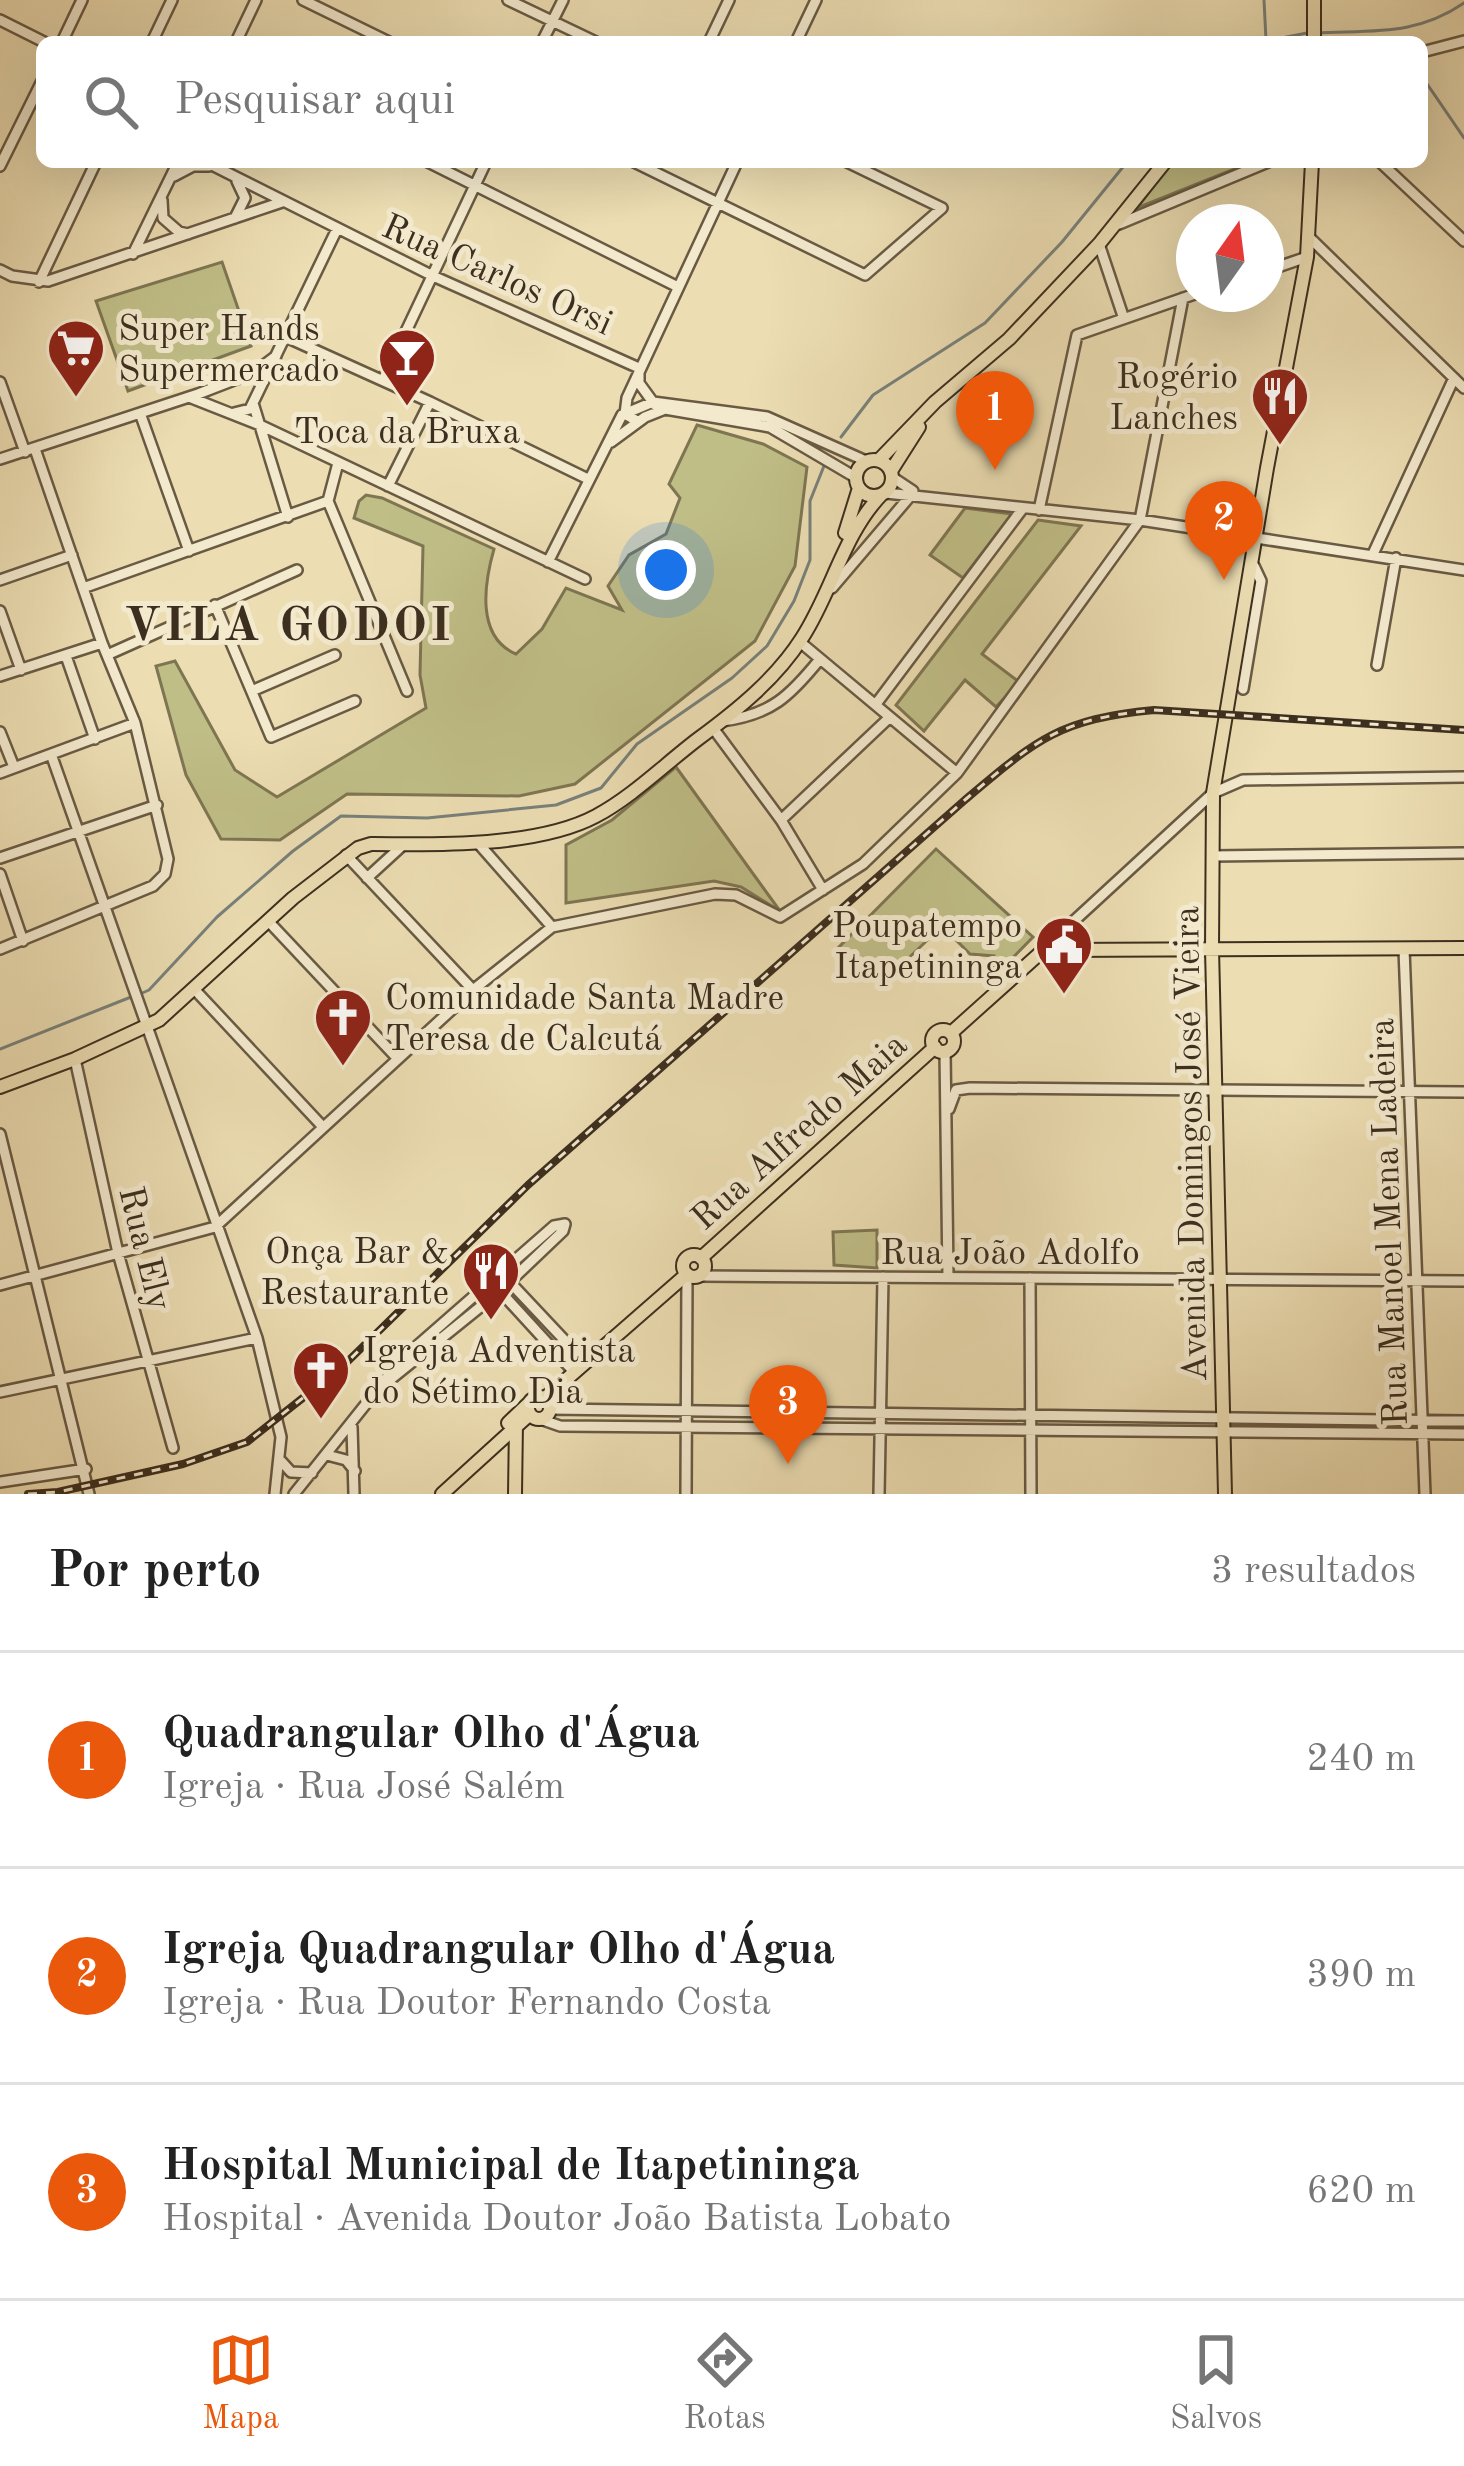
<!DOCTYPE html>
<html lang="pt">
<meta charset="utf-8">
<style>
body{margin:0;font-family:"Old Standard TT",serif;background:#f6f6f6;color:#222}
.compass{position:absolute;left:1176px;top:204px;width:108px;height:108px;border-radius:50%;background:#fff;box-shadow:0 12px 48px #0002;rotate:14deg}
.you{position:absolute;left:666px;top:570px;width:42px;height:42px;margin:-30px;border:9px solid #fff;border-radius:50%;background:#1a73e8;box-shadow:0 0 0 18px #1a73e833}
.badge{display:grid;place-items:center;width:78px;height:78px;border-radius:50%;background:#ea580c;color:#fff;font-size:39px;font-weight:700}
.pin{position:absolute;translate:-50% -99px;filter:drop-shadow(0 3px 6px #0008)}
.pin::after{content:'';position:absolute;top:63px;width:42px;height:36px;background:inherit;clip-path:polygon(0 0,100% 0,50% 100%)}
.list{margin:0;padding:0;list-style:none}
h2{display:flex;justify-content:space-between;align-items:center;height:156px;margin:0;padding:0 48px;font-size:51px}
h2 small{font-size:39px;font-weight:400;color:#767676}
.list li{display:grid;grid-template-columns:78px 1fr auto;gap:36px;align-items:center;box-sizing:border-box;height:216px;padding:0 48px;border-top:3px solid #e0e0e0}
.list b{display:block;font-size:45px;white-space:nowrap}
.list p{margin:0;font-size:39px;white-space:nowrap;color:#767676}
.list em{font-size:39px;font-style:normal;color:#767676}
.icon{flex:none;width:66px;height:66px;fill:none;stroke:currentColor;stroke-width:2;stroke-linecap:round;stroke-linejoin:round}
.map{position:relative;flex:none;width:1464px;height:1494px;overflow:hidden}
.search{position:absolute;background:#fff;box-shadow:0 12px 48px #0002;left:36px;right:36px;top:36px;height:132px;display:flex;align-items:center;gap:30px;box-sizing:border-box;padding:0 42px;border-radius:18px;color:#767676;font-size:45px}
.sheet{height:804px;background:#fff}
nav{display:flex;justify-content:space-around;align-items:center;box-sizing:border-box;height:168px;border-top:3px solid #e0e0e0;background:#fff;font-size:33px;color:#767676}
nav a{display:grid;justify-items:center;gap:6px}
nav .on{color:#ea580c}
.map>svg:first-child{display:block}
.green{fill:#c0be87;stroke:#7e7653;stroke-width:3}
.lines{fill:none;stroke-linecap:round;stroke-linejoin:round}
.stream{stroke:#78817b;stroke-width:3}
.minor-casing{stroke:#695a44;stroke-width:14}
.major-casing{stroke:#3d2f1f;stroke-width:16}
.minor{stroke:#f3e9cd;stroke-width:9}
.major{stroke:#ecddb2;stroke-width:12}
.rail-casing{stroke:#3d2f1f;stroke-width:8}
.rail{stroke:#f3e9cd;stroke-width:3;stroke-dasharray:9;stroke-linecap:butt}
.labels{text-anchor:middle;stroke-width:10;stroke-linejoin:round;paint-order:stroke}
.street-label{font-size:36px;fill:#3d2f1f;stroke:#f3e9cd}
.poi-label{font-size:36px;fill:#3d2f1f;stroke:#f3e9cd;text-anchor:start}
.district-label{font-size:48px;font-weight:bold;letter-spacing:3px;fill:#3d2f1f;stroke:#f3e9cd}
</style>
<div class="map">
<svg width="1464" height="1494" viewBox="0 0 1464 1494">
<rect width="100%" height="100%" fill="#ecddb2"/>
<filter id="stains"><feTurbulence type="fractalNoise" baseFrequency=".00167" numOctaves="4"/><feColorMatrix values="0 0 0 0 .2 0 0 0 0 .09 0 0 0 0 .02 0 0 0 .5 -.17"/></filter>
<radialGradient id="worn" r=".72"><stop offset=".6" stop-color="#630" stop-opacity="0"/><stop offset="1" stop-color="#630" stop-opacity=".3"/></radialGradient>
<path class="green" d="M 1172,162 L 1252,162 L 1137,208 Z
M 222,262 L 251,346 L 128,391 L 96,301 Z
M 697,425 L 763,444 L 807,467 L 795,566 L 755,641 L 575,784 L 519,796 L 347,794 L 280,840 L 221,839 L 186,775 L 156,666 L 175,661 L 235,770 L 277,797 L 426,708 L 420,675 L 423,546 L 354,518 L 359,501 L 366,495 L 382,498 L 494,549 C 484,584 476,637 516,654 L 542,629 L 566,588 L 622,610 L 608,586 L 629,555 L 666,534 L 680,498 L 669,484 Z
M 965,508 L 1012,514 L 963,578 L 930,555 Z
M 1038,520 L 1081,526 L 982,654 L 1019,682 L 996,707 L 965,680 L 924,731 L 896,705 Z
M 676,767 L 780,911 L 741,887 L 714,881 L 566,903 L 566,845 L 612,820 Z
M 936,849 L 1033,937 L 995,976 L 994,956 L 970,954 L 942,926 L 892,974 L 881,964 L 867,976 L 838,948 Z
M 877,1230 L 877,1268 L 834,1265 L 833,1232 Z"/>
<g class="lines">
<path class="stream" d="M 1264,0 L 1266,40
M 1316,33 C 1373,30 1416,36 1464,3
M 1262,42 L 1307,33
M 1423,78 L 1464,138
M 841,437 L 873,395 L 985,323 L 1062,242 L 1127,162
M 140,994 L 149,990 L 217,917 L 293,851 L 341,816 L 427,818 L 556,805 L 601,788 L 637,744 L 732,678 L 767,646 L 794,601 L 810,560 L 810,501 L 824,466
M 0,1049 L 131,997"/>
<g class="minor-casing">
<path id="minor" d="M 303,0 L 389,42
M 508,0 L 596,42
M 0,20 L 44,42
M 62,42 L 82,0
M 152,42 L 172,0
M 236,42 L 256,0
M 542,42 L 563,0
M 709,42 L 729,0
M 796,42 L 816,0
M 1422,52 L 1464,41
M 206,162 L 433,276 L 639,368
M 428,162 L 676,286
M 634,162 L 865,275 L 942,208 L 847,162
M 1380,162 L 1464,241
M 0,166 L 42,81
M 174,176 L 193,166 L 209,166
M 162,200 L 163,218 L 179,232 L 188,234
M 235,218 L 245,198 L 237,181
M 1119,224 L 1268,162
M 1309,237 L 1464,388
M 1099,244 L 1123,316
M 133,254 L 178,162
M 0,270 L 12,276 L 48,281 L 282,202
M 1266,271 L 1307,257
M 39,282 L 96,162
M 286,337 L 430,402 L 588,479
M 639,373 L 639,383 L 655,405
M 383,380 L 486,162
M 0,382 L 25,452
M 189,397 L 260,425 L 585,579
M 253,403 L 288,517
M 140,413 L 189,551
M 234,413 L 250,409 L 337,229
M 637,421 L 625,414 L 627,398 L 737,162
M 611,442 L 645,417 L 665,409 L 770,427 L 855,477
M 0,459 L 198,394 L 255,372 L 276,356
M 892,477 L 913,491
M 388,486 L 430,402
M 886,493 L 1140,520 L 1464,570
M 328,501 L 407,691
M 1039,510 L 1077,335 L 1195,294
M 1373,554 L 1454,378
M 548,562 L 622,415 L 653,402 L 767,417 L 866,461
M 0,580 L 72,555
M 83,588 L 328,501 L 338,463
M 832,588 L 912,494
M 215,605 L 271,737 L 355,701
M 0,611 L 21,670
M 800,642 L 957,773
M 107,655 L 297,570
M 66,656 L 95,739
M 1377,665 L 1396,558
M 0,676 L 102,643
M 1243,689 L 1261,581 L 1254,566
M 254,690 L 335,655
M 876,704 L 1023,508
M 722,721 C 771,715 790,696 820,659
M 713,728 L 781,820 L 823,890
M 0,732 L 14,767
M 51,754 L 257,1338 L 281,1437 L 275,1494
M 0,773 L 135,723
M 781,820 L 890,717
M 478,843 L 552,927
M 346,855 L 473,990
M 1213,856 L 1464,853
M 0,858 L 157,805
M 0,874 L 23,941
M 367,878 L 403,845
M 270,923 L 398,1059
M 1063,931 L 1213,793 L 1243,780 L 1463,777
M 0,949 L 153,886 L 165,874 L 168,859 L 135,723 L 102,643 L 35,449
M 1404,949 L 1425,1494
M 195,990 L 323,1127
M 945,1051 L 948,1277
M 75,1059 L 118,1253 L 173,1448
M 949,1109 L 956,1090 L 970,1088 L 1464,1092
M 0,1134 L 89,1494
M 699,1276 L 1464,1281
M 1030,1278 L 1031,1494
M 507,1279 L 585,1362
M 0,1285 L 215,1227 L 473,990 L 552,927 L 715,894 L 736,895 L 780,917 L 863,864 L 957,773 L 1140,520 L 1183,298
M 499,1290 L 574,1372
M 0,1392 L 257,1338
M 550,1409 L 1464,1421
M 540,1419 L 560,1426 L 1464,1434
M 352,1427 L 354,1494
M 327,1455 L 346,1460 L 355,1471
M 281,1461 L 291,1472 L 312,1473
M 0,1482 L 86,1469
M 294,1494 L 401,1360 L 554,1226 L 565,1224 L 563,1231 L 500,1291 L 381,1387
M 686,1494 L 687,1274
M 879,1494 L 883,1277"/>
</g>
<g class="major-casing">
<path id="major" d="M 1314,42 L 1314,0
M856 478a18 18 0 1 1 36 0a18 18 0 1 1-36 0Z
M 879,460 L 935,402 L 1009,339 L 1099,244 L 1165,162
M 891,471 L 919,427
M 845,533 L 859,488
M1046 939a11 11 0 1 1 22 0a11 11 0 1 1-22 0Z
M 1058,950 L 1464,948
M932 1041a11 11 0 1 1 22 0a11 11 0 1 1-22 0Z
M 951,1033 L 1048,946
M 0,1087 L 75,1059 L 159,1020 L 293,898 L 358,848 L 371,844 C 436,845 538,847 596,816 C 632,797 665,764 698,739 C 736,711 776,679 802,638 C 832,592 843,535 881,495
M683 1266a11 11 0 1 1 22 0a11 11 0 1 1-22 0Z
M 701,1258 L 935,1047
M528 1408a11 11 0 1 1 22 0a11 11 0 1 1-22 0Z
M 545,1398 L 687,1274
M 508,1423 L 529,1403
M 442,1494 L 530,1414
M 515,1494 L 516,1423
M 1225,1494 L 1212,949 L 1213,793 L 1267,468 L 1307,257 L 1312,162"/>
</g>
<use href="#minor" class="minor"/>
<use href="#major" class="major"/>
<g class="rail-casing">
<path id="rail" d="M 28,1494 L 58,1492 L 183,1464 L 247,1442 L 342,1367 L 528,1185 L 966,799 C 1037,739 1060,719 1154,710 L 1464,730"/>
</g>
<use href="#rail" class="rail"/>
</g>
<defs>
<g id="supermarket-pin" transform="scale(3)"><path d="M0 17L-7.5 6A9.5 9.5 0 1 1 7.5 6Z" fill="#8f2418" stroke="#f3e9cd"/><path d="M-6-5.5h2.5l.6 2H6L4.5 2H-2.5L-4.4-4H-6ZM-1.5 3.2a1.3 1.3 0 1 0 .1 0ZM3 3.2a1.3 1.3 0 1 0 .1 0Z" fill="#fff"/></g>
<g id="bar-pin" transform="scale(3)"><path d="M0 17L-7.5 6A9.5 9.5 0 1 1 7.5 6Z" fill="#8f2418" stroke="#f3e9cd"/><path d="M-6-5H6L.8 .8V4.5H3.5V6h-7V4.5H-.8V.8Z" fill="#fff"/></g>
<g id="restaurant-pin" transform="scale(3)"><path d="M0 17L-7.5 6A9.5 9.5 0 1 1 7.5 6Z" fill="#8f2418" stroke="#f3e9cd"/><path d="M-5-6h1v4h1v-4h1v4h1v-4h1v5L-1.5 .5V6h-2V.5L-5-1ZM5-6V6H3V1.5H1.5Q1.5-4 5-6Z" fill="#fff"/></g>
<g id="civic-pin" transform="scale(3)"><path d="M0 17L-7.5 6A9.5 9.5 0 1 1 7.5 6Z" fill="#8f2418" stroke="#f3e9cd"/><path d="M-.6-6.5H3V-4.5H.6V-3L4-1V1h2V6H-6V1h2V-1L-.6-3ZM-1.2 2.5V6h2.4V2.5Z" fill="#fff"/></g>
<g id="church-pin" transform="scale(3)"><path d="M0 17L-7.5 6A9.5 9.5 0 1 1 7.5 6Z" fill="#8f2418" stroke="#f3e9cd"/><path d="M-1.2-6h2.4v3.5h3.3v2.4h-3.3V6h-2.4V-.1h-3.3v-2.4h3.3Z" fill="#fff"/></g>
</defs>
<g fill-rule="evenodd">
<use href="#supermarket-pin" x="76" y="348"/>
<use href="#bar-pin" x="407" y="357"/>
<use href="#restaurant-pin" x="1280" y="396"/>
<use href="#civic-pin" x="1064" y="945"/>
<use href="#church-pin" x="343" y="1017"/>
<use href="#restaurant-pin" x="491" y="1271"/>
<use href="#church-pin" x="321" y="1370"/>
</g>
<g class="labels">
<g class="street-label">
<text transform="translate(498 273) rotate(24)" y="13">Rua Carlos Orsi</text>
<text transform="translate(798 1130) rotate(-42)" y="13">Rua Alfredo Maia</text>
<text transform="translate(1189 1144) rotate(-91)" y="13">Avenida Domingos José Vieira</text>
<text transform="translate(1387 1222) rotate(-92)" y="13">Rua Manoel Mena Ladeira</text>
<text transform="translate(147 1248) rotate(76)" y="13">Rua Ely</text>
<text x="1010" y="1264">Rua João Adolfo</text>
</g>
<g class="poi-label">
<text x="118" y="340">Super Hands<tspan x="118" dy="41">Supermercado</tspan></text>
<text x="1238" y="388" text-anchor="end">Rogério<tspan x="1238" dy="41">Lanches</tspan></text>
<text x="407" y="443" text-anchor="middle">Toca da Bruxa</text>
<text x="1022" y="937" text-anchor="end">Poupatempo<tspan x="1022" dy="41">Itapetininga</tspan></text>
<text x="385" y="1009">Comunidade Santa Madre<tspan x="385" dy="41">Teresa de Calcutá</tspan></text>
<text x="449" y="1263" text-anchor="end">Onça Bar &amp;<tspan x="449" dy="41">Restaurante</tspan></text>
<text x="363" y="1362">Igreja Adventista<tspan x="363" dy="41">do Sétimo Dia</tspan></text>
</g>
<g class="district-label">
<text x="289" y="640">VILA GODOI</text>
</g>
</g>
<rect width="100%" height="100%" filter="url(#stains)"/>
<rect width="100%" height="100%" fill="url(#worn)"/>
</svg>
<svg class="compass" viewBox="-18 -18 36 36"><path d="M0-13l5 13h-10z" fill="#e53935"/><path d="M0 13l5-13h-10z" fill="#767676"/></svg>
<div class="you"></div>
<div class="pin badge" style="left:995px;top:470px">1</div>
<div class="pin badge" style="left:1224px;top:580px">2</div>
<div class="pin badge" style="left:788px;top:1464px">3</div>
<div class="search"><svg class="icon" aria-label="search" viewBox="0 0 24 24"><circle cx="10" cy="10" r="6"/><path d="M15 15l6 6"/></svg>Pesquisar aqui</div>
</div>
<section class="sheet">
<h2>Por perto<small>3 resultados</small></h2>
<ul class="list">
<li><span class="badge">1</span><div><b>Quadrangular Olho d'Água</b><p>Igreja · Rua José Salém</p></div><em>240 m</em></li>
<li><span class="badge">2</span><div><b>Igreja Quadrangular Olho d'Água</b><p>Igreja · Rua Doutor Fernando Costa</p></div><em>390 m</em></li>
<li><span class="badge">3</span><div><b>Hospital Municipal de Itapetininga</b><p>Hospital · Avenida Doutor João Batista Lobato</p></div><em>620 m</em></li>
</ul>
</section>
<nav>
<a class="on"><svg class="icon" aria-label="map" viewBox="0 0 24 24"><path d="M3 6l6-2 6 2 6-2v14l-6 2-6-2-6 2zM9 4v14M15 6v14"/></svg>Mapa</a>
<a><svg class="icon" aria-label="directions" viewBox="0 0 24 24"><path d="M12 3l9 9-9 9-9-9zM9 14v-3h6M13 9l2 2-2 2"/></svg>Rotas</a>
<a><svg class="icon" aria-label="saved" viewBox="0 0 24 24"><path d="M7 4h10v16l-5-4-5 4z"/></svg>Salvos</a>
</nav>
